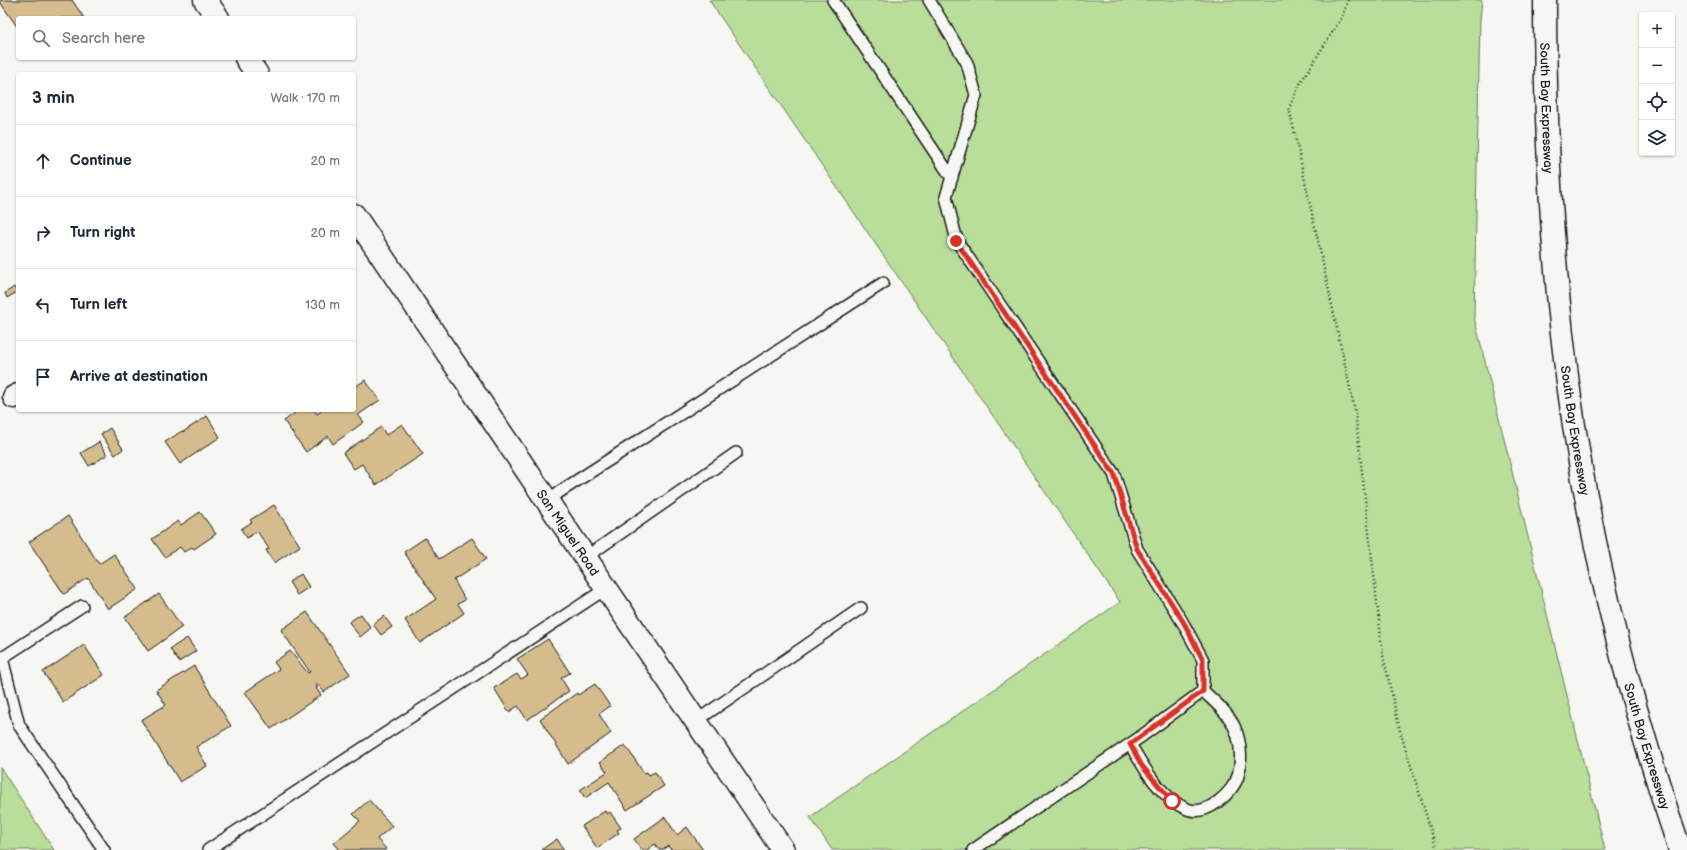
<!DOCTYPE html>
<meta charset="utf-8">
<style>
body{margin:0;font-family:"Balsamiq Sans",sans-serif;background:#f2f2f3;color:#1f2937}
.controls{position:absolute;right:12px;top:12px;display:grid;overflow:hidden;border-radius:4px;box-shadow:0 1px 3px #0004}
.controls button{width:36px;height:36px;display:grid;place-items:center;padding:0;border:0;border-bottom:1px solid #e0e1e3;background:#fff;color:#1f2937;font:20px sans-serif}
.stop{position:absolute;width:12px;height:12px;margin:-9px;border:3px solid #d93025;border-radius:50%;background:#fff}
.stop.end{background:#d93025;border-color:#fff;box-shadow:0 1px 4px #0008}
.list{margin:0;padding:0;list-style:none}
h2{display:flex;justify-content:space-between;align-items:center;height:52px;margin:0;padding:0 16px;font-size:17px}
h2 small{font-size:13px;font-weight:400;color:#747a83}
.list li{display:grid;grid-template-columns:26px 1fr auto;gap:12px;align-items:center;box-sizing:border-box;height:72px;padding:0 16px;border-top:1px solid #e0e1e3}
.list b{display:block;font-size:15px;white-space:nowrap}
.list em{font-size:13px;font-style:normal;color:#747a83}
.icon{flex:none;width:22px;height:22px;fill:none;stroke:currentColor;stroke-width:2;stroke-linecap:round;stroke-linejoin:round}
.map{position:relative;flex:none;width:1687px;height:850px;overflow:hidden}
.search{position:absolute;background:#fff;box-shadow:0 1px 3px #0004;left:16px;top:16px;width:340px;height:44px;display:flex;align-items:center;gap:10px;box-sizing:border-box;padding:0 14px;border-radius:4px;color:#747a83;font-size:15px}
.panel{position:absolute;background:#fff;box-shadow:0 1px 3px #0004;left:16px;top:72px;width:340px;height:340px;border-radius:4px}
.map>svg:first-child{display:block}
.green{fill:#b8de99;stroke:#6a7d5a}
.building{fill:#d5bc8c;stroke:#1c1c1c}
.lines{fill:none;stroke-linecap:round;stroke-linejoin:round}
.service-casing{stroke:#1c1c1c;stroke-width:14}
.minor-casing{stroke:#1c1c1c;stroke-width:25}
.tertiary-casing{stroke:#1c1c1c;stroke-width:25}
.motorway-casing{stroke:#1c1c1c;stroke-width:25}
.path{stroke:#1c1c1c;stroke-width:2.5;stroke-dasharray:1 3;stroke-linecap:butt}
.service{stroke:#f6f6f2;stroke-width:11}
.minor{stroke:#f6f6f2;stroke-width:22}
.tertiary{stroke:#f6f6f2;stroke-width:22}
.motorway{stroke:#f6f6f2;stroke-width:22}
.route{stroke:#d93025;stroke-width:5}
.labels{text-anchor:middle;stroke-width:3;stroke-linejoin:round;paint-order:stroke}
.street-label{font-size:13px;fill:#1c1c1c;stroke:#f6f6f2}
</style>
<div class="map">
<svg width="1687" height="850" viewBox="0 0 1687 850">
<rect width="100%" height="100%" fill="#f6f6f2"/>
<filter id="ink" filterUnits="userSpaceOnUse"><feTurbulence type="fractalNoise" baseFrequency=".025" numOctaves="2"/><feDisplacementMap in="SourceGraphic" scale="8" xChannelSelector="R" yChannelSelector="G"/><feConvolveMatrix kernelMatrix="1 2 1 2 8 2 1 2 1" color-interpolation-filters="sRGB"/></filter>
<g filter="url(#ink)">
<path class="green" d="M 709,0 L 1482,0 L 1480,19 L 1474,317 L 1605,850 L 832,850 L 810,817 L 1120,602 Z
M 0,767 L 54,850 L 0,850 Z"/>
<path class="building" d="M 1,0 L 72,0 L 84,18 L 18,18 L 18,28 L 0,2 Z
M 14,287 L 17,292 L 7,298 L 5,293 Z
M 365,380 L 380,400 L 358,415 L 364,422 L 333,444 L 328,436 L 306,452 L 284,421 L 299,410 L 314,410 L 317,414 L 323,410 L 354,410 L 354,386 L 355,387 Z
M 207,416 L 220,437 L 180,464 L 165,442 L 182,431 L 183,432 Z
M 402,424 L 423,454 L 376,485 L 362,464 L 354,469 L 343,453 L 381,427 L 386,435 Z
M 110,428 L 123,449 L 115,455 L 101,434 Z
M 99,442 L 107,455 L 89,466 L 81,453 Z
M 274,505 L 300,546 L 274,563 L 266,550 L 269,549 L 257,531 L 247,538 L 241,529 L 252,522 L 250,520 Z
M 200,512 L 216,534 L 194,549 L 192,547 L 184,552 L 180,547 L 165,557 L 152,539 L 178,521 L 181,525 Z
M 68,516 L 99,564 L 114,554 L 138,589 L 108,609 L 88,578 L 64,594 L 29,542 Z
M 425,538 L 439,559 L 472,538 L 486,559 L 454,580 L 465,600 L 458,604 L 464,613 L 420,643 L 405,620 L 436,599 L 404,552 Z
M 301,574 L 309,587 L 297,595 L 289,582 Z
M 159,594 L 182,627 L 148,651 L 125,617 Z
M 307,612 L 350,674 L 324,692 L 317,683 L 315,684 L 318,687 L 316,688 L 321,695 L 271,729 L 245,692 L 279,669 L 274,662 L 290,651 L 308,673 L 310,672 L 281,630 Z
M 361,614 L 371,628 L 360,637 L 349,622 Z
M 384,616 L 392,627 L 381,635 L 373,624 Z
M 187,638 L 196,651 L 179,662 L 170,649 Z
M 548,639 L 570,673 L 561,678 L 569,691 L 527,720 L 518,706 L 509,712 L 494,688 L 517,674 L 521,679 L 528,675 L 517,659 Z
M 84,645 L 104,675 L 63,702 L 43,672 Z
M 194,666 L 231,726 L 196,747 L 207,766 L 180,782 L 141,720 L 166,705 L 156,690 Z
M 595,684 L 610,706 L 599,714 L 611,733 L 568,764 L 540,719 L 577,693 L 578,695 Z
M 625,745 L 644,773 L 647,772 L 649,775 L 655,772 L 664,786 L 627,810 L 609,782 L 585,798 L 580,790 L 607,772 L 600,762 Z
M 369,800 L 392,826 L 377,839 L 387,850 L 340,850 L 334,843 L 360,821 L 353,814 Z
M 605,811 L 607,814 L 610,812 L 621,828 L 617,830 L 619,833 L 597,848 L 582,826 Z
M 665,817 L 677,835 L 687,827 L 703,850 L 671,850 L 668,846 L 662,850 L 659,850 L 655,844 L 647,850 L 642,850 L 634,839 Z
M 557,839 L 564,850 L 541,850 Z"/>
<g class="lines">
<g class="service-casing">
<path id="service" d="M 833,0 L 952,178
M 929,0 L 967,63 L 976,95 L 946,197 L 957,241 L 1114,474 L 1137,549 L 1183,623 L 1203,660 L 1203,691 L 1139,738 L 973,850
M 547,500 L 883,283
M 586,557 L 736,453
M 82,606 L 2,658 L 19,725 L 104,850
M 696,721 L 861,608
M 1130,744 C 1143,767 1162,799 1187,809 C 1206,817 1233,793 1238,776 C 1242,762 1241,744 1236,731 C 1230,714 1216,703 1203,691
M 208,850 L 607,588"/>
</g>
<g class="minor-casing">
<path id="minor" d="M 14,397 L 18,395"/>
</g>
<g class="tertiary-casing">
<g id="tertiary">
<path d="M 205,0 L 218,18"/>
<path d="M 246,58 L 257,74"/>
<path id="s1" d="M 354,215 L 783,850"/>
</g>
</g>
<g class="motorway-casing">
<g id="motorway">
<path id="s2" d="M 1545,0 C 1545,112 1550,223 1562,334 C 1581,509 1623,683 1680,850"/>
</g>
</g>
<path class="path" d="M 1348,0 L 1342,17 L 1301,82 L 1289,108 L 1355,411 L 1383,655 L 1400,731 L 1437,850"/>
<use href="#service" class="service"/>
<use href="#minor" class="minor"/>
<use href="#tertiary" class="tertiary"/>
<use href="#motorway" class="motorway"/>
</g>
</g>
<g class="lines" filter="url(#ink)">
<path class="route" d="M 956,241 L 1114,474 L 1137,549 L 1184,623 L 1203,660 L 1203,691 L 1130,744 L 1142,766 L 1172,801"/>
</g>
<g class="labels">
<g class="street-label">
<text dy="5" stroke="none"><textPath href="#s2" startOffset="108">South Bay Expressway</textPath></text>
<text dy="5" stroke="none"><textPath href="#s2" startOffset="432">South Bay Expressway</textPath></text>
<text dy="5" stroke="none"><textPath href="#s1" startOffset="383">San Miguel Road</textPath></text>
<text dy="5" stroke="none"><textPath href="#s2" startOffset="756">South Bay Expressway</textPath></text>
</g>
</g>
</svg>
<div class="controls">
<button>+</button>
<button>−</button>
<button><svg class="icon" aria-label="locate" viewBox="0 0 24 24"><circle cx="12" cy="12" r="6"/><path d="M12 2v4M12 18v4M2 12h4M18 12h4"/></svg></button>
<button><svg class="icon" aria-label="layers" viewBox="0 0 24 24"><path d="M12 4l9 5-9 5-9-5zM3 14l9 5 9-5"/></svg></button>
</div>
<div class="stop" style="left:1172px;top:801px"></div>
<div class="stop end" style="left:956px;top:241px"></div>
<div class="search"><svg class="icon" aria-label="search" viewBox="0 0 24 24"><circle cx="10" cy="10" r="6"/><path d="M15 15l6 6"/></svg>Search here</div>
<section class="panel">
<h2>3 min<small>Walk · 170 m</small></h2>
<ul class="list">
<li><svg class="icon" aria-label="ahead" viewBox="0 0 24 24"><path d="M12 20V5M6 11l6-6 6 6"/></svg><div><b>Continue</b></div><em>20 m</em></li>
<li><svg class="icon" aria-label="right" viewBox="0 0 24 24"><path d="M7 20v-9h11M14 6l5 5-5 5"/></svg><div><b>Turn right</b></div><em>20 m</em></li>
<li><svg class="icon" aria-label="left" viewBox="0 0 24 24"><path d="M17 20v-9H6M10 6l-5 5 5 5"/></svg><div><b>Turn left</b></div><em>130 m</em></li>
<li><svg class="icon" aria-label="arrive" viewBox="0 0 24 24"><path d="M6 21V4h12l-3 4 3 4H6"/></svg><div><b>Arrive at destination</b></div></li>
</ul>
</section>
</div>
